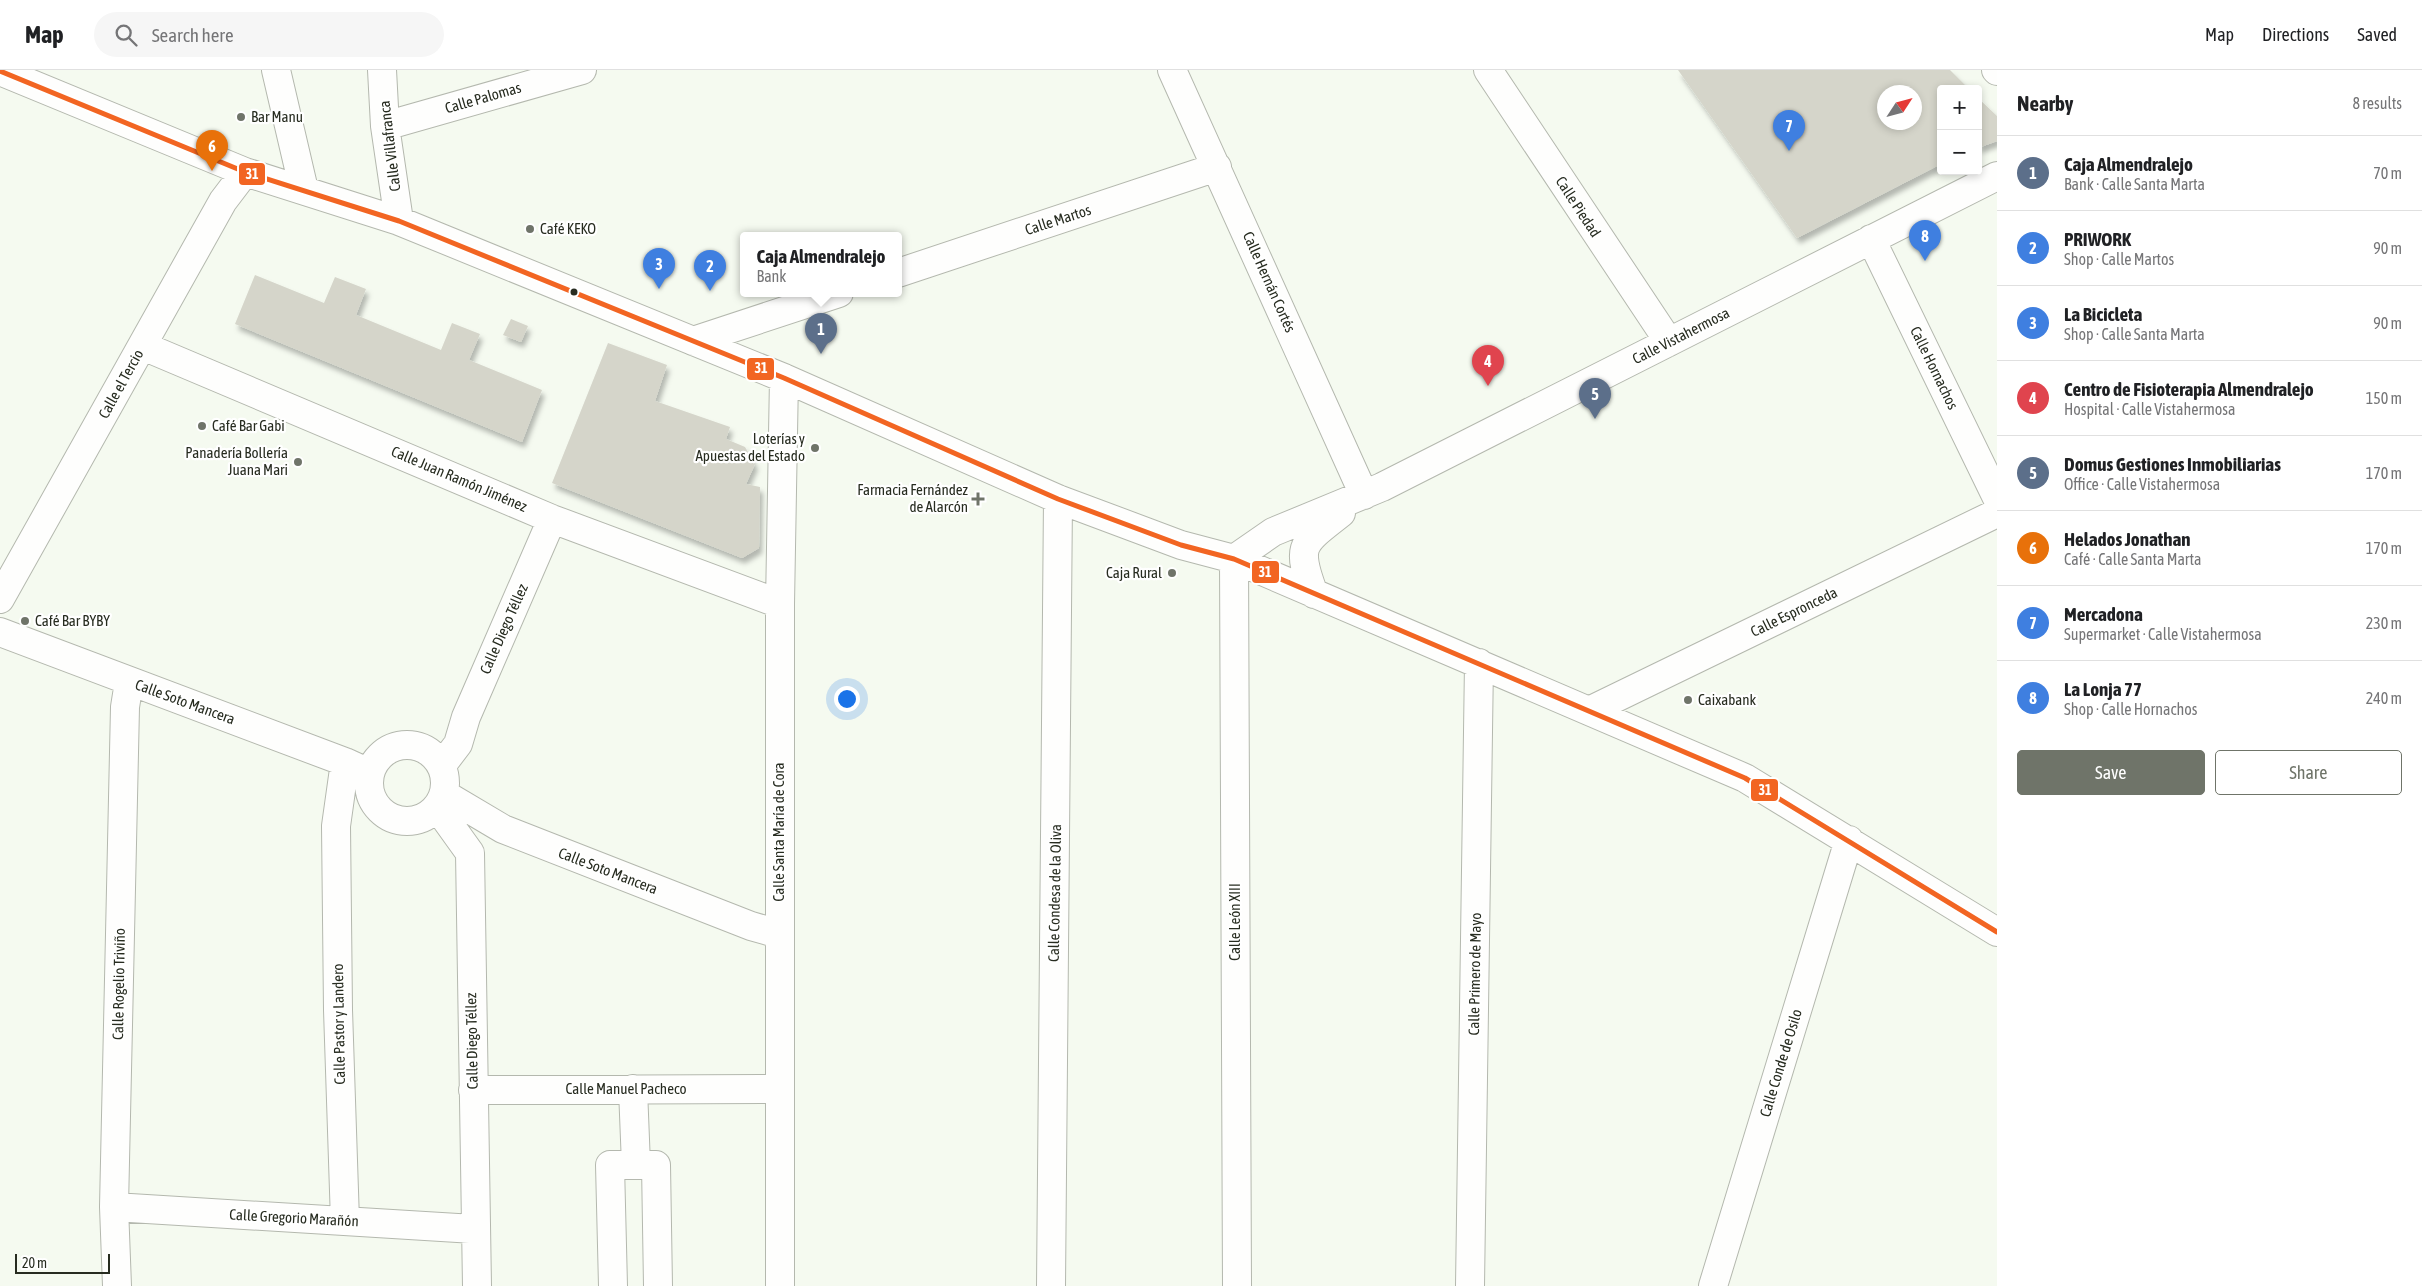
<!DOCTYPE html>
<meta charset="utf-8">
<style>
body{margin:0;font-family:"Asap Condensed",sans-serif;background:#f6f6f6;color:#202124}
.controls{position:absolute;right:15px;top:15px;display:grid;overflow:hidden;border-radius:5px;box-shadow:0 2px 8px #0003}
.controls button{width:45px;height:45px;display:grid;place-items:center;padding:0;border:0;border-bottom:1px solid #e0e0e0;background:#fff;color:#202124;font:25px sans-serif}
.compass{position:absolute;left:1877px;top:15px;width:45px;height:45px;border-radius:50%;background:#fff;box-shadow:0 2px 8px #0003;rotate:54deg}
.scale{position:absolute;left:15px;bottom:12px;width:95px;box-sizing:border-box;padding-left:5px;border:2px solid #272c20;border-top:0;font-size:14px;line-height:18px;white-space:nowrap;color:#272c20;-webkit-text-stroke:4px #fff;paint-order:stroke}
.you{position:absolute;left:846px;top:628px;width:18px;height:18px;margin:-12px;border:4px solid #fff;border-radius:50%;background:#1a73e8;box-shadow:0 0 0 8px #1a73e833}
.badge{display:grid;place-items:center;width:32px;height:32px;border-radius:50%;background:#6f7469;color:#fff;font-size:16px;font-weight:700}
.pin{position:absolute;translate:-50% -41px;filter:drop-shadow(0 1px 2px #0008)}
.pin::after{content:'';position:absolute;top:26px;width:18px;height:15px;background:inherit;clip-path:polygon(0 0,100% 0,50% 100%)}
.popup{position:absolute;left:740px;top:162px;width:162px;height:65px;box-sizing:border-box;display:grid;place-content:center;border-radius:5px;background:#fff;filter:drop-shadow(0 1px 4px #0005);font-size:16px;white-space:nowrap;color:#757577}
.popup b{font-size:19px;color:#202124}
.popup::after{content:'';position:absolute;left:50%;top:100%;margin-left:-10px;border:10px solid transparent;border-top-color:#fff}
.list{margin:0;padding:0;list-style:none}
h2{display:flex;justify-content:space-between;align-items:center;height:65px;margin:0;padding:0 20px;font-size:21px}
h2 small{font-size:16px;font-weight:400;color:#757577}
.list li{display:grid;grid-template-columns:32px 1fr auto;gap:15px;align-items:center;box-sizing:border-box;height:75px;padding:0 20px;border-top:1px solid #e0e0e0}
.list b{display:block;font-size:19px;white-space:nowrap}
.list p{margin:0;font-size:16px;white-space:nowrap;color:#757577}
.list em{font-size:16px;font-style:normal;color:#757577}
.actions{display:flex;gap:10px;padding:15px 20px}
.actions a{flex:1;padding:11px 0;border:1px solid #6f7469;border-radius:5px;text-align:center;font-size:18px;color:#6f7469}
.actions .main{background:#6f7469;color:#fff}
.icon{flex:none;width:28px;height:28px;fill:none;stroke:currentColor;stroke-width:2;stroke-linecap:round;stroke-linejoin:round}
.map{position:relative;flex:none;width:1997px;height:1216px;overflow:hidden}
header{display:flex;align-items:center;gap:30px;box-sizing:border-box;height:70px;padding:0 25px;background:#fff;border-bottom:1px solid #e0e0e0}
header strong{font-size:24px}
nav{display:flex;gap:28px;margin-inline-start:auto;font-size:18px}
.search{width:350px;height:45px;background:#f6f6f6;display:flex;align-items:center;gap:12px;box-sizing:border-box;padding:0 18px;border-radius:28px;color:#757577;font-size:19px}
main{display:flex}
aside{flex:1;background:#fff}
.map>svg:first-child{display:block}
.building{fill:#d5d5ca;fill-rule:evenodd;filter:url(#shadow)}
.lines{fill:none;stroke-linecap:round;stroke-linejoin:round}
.minor-casing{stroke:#b4b8ae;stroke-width:30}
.minor{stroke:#fefefd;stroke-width:28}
.bus-1-casing{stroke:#fff;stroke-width:9}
.bus-1{stroke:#f26522;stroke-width:5}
.poi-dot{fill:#6f7469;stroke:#fff;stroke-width:2}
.bus-dot{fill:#272c20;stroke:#fff;stroke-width:2}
.labels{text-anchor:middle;stroke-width:4.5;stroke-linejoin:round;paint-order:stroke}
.street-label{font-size:15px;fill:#272c20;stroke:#fff}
.poi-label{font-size:15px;fill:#272c20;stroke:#fff;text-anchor:start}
.line-badge{stroke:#fff;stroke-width:2}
.badge-label{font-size:14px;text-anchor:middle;font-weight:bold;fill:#fff}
</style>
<header>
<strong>Map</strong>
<div class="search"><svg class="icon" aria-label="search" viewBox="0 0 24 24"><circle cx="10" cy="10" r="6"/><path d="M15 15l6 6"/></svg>Search here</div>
<nav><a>Map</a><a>Directions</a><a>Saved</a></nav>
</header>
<main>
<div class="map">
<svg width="1997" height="1216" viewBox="0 0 1997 1216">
<defs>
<filter id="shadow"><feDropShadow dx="3" dy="5.5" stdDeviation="2.5" flood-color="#0004"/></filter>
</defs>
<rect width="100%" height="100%" fill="#f5faf0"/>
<path class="building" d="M 1678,0 L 1950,0 L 1969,19 L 1941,19 L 1941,94 L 1797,168 ZM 1884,22 L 1914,22 L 1914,52 L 1884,52 Z
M 1978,28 L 1997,46 L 1997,71 L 1978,78 Z
M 255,205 L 324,233 L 335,207 L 366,219 L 356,245 L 441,280 L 452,253 L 480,264 L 469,290 L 542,320 L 522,372 L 235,254 Z
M 511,249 L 528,256 L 521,272 L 503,265 Z
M 608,273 L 667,295 L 655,331 L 730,357 L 726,369 L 745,377 L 755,394 L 746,414 L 760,417 L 759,478 L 742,488 L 552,413 Z"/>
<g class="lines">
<g class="minor-casing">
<path id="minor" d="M 276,0 L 304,120
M 382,0 L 385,56 L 399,151
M 1172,0 L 1364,425
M 1488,0 L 1669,272
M 1996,0 L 1997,1
M 0,1 L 245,102 L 399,151 L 784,308 L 1058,429 L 1181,475 L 1234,489 L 1745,708 L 1997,862
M 385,56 L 582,0
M 1871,169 L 1997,428
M 898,203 L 1217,97
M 693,271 L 839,223
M 143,276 L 552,449 L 780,534
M 1314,524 C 1295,474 1302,474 1341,443
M 0,529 L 223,131 L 245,102
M 0,562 L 345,692 L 369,703
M 1591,640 L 1997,443
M369 713a38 38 0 1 1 76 0a38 38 0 1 1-76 0Z
M 345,692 L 336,756 L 338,940 L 345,1151
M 442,695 L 458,674 L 466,647 L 552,449
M 444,724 L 503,759 L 751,856 L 779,864
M 437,737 L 470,783 L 477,1216
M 633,1019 L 636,1095
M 473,1020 L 779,1019
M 114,1137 L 474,1159
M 117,1216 L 114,1137 L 125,637 L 129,612
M 613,1216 L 610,1095 L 656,1095 L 658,1216
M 780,1216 L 780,534 L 784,308
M 1051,1216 L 1058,429
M 1237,1216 L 1234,489 L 1273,462 L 1382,417 L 1997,106
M 1470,1216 L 1479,593
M 1713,1216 L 1849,770"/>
</g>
<use href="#minor" class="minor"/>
<g class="bus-1-casing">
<path id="bus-1" d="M 0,1 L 245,102 L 399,151 L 784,308 L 1058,429 L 1181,475 L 1234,489 L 1745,708 L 1997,862"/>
</g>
<use href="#bus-1" class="bus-1"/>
</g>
<g class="poi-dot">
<circle cx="241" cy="47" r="5"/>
<circle cx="530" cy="159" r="5"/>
<circle cx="202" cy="356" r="5"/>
<circle cx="815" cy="378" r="5"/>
<circle cx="298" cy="392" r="5"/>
<path d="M975.5 421.5h5v5h5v5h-5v5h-5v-5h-5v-5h5z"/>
<circle cx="1172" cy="503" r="5"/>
<circle cx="25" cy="551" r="5"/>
<circle cx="1688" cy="630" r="5"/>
</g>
<circle class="bus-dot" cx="574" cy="222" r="4.5"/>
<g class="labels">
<g class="street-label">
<text transform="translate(483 28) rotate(-16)" y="5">Calle Palomas</text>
<text transform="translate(390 76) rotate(-97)" y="5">Calle Villafranca</text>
<text transform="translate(1578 137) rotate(57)" y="5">Calle Piedad</text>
<text transform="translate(1058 150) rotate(-18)" y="5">Calle Martos</text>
<text transform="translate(1269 212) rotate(66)" y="5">Calle Hernán Cortés</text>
<text transform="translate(1681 266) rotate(-27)" y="5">Calle Vistahermosa</text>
<text transform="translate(1934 298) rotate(64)" y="5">Calle Hornachos</text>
<text transform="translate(121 314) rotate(-61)" y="5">Calle el Tercio</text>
<text transform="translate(459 409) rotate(23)" y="5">Calle Juan Ramón Jiménez</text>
<text transform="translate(1794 542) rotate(-26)" y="5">Calle Espronceda</text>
<text transform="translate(504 559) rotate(-66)" y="5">Calle Diego Téllez</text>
<text transform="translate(185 632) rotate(20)" y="5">Calle Soto Mancera</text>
<text transform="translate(779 762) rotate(-90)" y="5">Calle Santa María de Cora</text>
<text transform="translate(608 801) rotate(21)" y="5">Calle Soto Mancera</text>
<text transform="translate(1055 823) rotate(-89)" y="5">Calle Condesa de la Oliva</text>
<text transform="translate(1235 852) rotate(-90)" y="5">Calle León XIII</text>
<text transform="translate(1475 904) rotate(-89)" y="5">Calle Primero de Mayo</text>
<text transform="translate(119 914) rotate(-89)" y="5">Calle Rogelio Triviño</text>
<text transform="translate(339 954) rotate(-91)" y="5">Calle Pastor y Landero</text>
<text transform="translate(472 971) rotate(-91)" y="5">Calle Diego Téllez</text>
<text transform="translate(1781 993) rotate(-73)" y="5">Calle Conde de Osilo</text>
<text x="626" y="1024">Calle Manuel Pacheco</text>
<text transform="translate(294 1148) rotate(3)" y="5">Calle Gregorio Marañón</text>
</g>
<g class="poi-label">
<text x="251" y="52">Bar Manu</text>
<text x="540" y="164">Café KEKO</text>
<text x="212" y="361">Café Bar Gabi</text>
<text x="805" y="374" text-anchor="end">Loterías y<tspan x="805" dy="17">Apuestas del Estado</tspan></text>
<text x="288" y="388" text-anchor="end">Panadería Bollería<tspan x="288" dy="17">Juana Mari</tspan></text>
<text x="968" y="425" text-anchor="end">Farmacia Fernández<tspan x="968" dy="17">de Alarcón</tspan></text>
<text x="1162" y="508" text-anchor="end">Caja Rural</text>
<text x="35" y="556">Café Bar BYBY</text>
<text x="1698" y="635">Caixabank</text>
</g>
</g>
<g class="line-badge">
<rect x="238" y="92" width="28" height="24" rx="5" fill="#f26522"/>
<rect x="746" y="287" width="29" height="24" rx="5" fill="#f26522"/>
<rect x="1251" y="490" width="29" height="24" rx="5" fill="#f26522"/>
<rect x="1750" y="708" width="29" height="24" rx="5" fill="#f26522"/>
</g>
<g class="badge-label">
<text x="252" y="109">31</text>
<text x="761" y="303">31</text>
<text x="1265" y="507">31</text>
<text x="1765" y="725">31</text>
</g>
</svg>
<div class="controls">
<button>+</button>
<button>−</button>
</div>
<svg class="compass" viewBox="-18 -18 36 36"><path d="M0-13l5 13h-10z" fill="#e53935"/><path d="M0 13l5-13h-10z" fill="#757577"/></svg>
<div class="scale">20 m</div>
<div class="you"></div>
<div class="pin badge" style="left:821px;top:284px;background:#5c6f8a">1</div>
<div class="popup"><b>Caja Almendralejo</b>Bank</div>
<div class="pin badge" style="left:710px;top:221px;background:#3f7fe0">2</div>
<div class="pin badge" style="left:659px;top:219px;background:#3f7fe0">3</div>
<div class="pin badge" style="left:1488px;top:316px;background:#e0444e">4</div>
<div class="pin badge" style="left:1595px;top:349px;background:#5c6f8a">5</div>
<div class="pin badge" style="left:212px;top:101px;background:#e8710a">6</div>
<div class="pin badge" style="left:1789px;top:81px;background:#3f7fe0">7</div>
<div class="pin badge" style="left:1925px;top:191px;background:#3f7fe0">8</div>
</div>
<aside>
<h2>Nearby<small>8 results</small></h2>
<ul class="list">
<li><span class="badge" style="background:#5c6f8a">1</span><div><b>Caja Almendralejo</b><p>Bank · Calle Santa Marta</p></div><em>70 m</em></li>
<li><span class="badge" style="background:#3f7fe0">2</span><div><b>PRIWORK</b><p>Shop · Calle Martos</p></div><em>90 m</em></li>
<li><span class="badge" style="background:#3f7fe0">3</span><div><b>La Bicicleta</b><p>Shop · Calle Santa Marta</p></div><em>90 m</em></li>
<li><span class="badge" style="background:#e0444e">4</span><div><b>Centro de Fisioterapia Almendralejo</b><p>Hospital · Calle Vistahermosa</p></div><em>150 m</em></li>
<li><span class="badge" style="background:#5c6f8a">5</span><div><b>Domus Gestiones Inmobiliarias</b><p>Office · Calle Vistahermosa</p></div><em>170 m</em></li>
<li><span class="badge" style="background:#e8710a">6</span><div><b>Helados Jonathan</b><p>Café · Calle Santa Marta</p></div><em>170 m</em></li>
<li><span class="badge" style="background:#3f7fe0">7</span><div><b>Mercadona</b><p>Supermarket · Calle Vistahermosa</p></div><em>230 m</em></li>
<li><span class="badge" style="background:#3f7fe0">8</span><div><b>La Lonja 77</b><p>Shop · Calle Hornachos</p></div><em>240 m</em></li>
</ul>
<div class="actions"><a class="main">Save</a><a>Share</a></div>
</aside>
</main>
